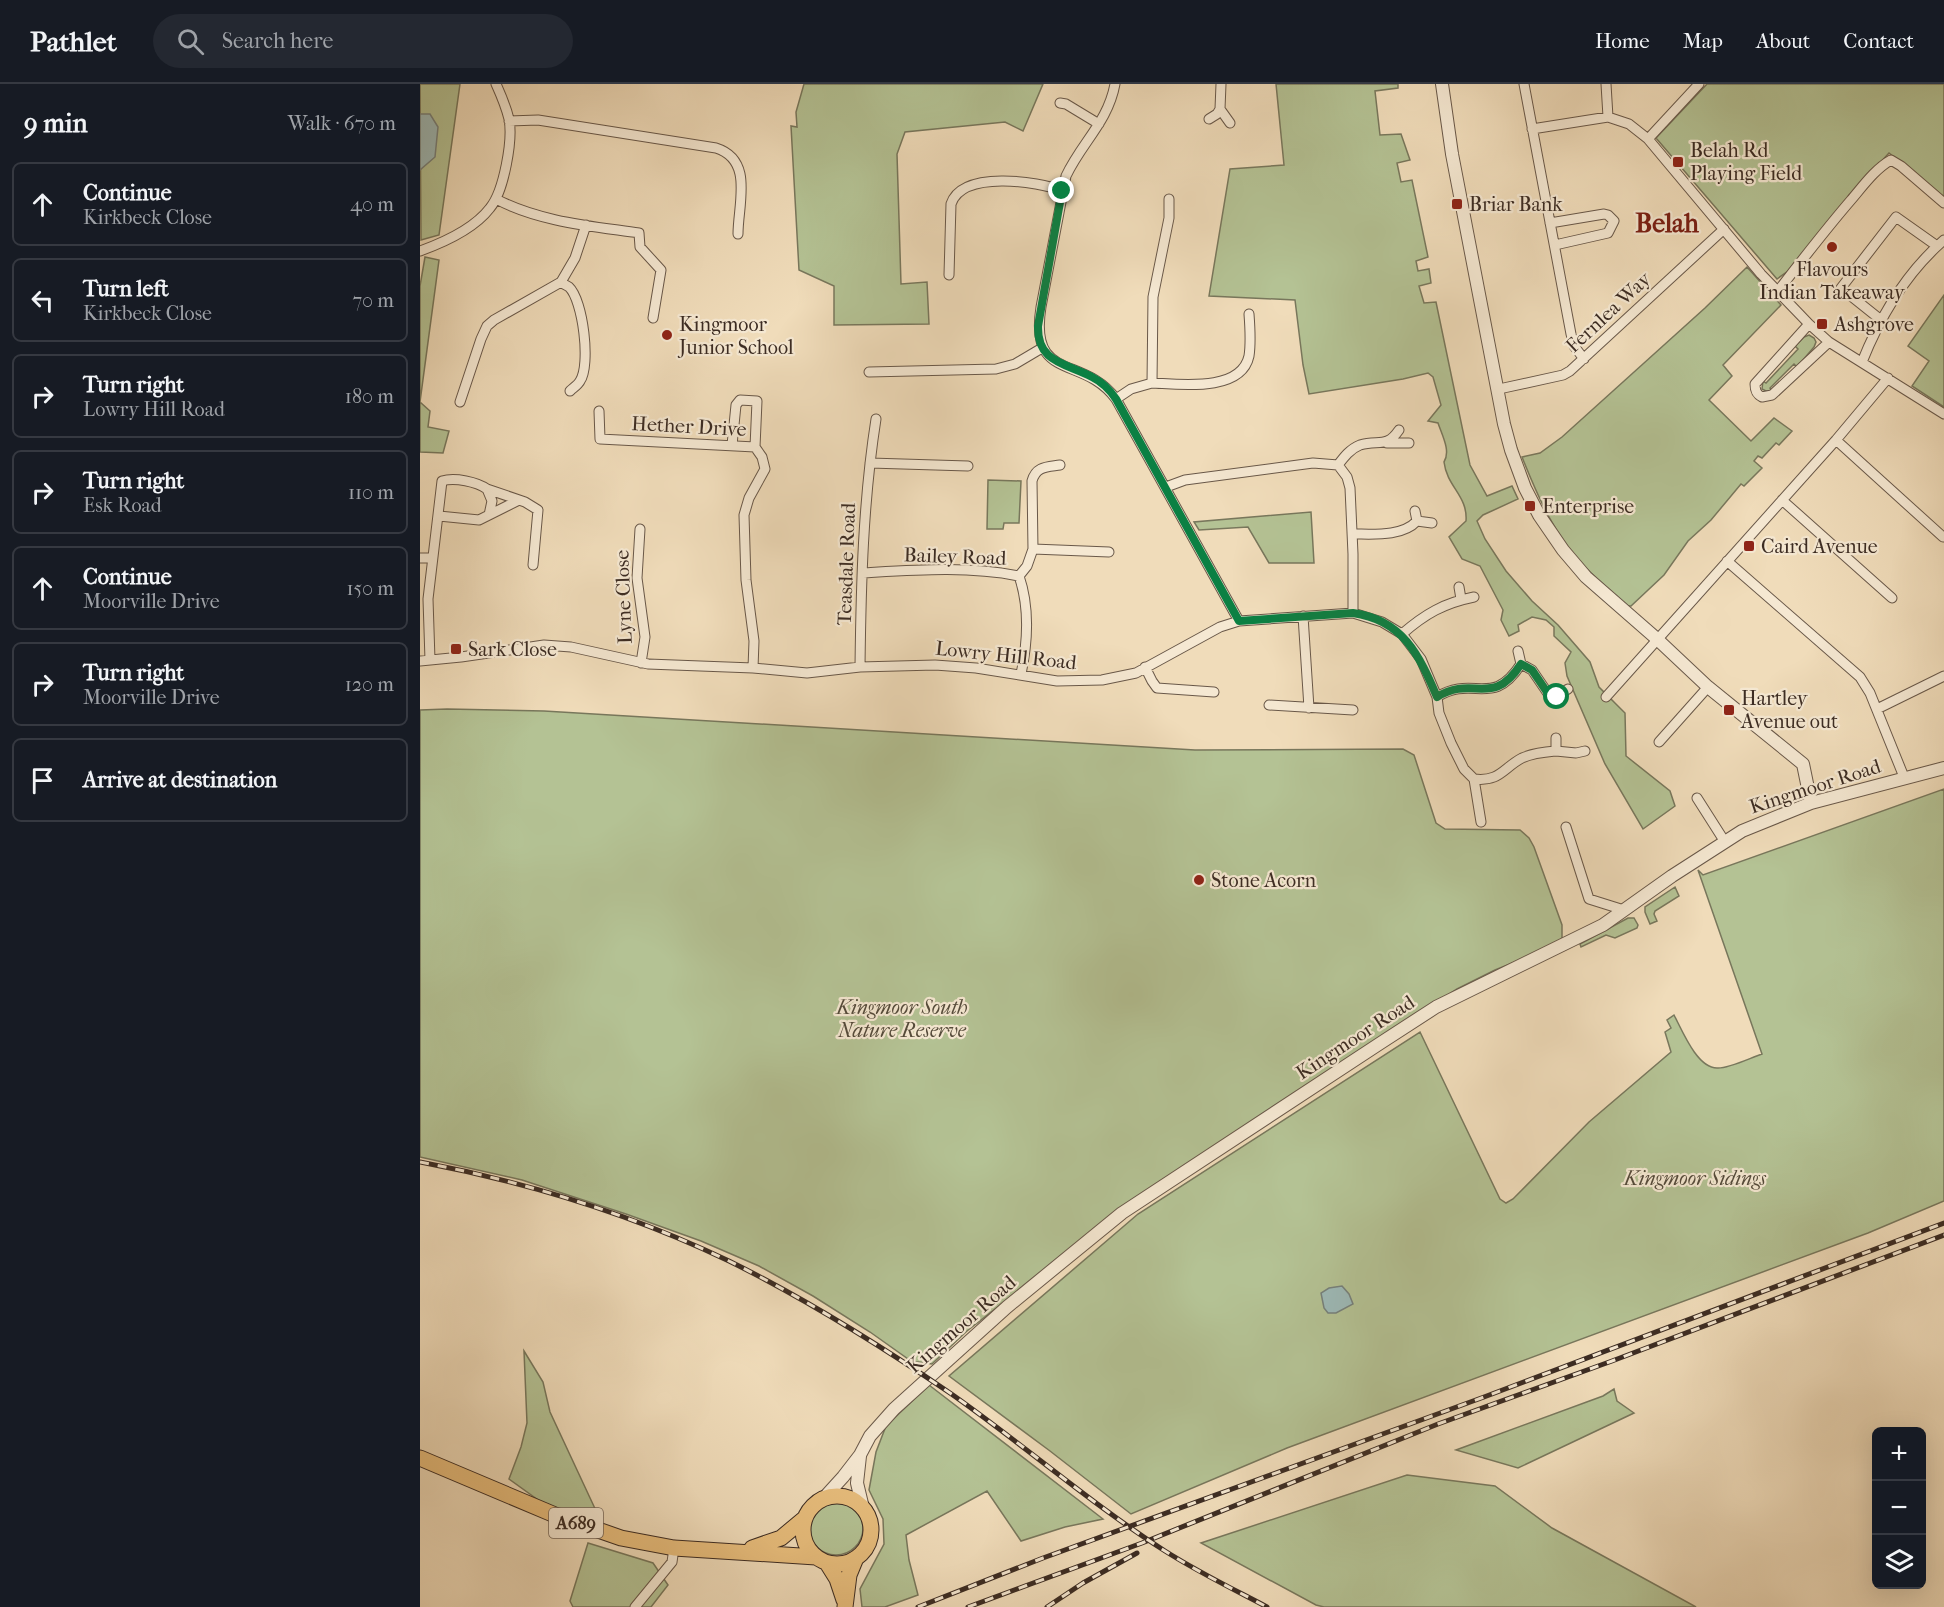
<!DOCTYPE html>
<meta charset="utf-8">
<style>
body{margin:0;font-family:"IM FELL French Canon",serif;background:#242831;color:#f1f3f6}
.controls{position:absolute;right:18px;bottom:18px;display:grid;overflow:hidden;border-radius:9px;box-shadow:0 6px 24px #0002}
.controls button{width:54px;height:54px;display:grid;place-items:center;padding:0;border:0;border-bottom:2px solid #363941;background:#171b24;color:#f1f3f6;font:30px sans-serif}
.stop{position:absolute;width:18px;height:18px;margin:-14px;border:4px solid #0b8043;border-radius:50%;background:#fff}
.stop.end{background:#0b8043;border-color:#fff;box-shadow:0 2px 6px #0008}
.list{margin:0;padding:0;list-style:none}
h2{display:flex;justify-content:space-between;align-items:center;height:78px;margin:0;padding:0 24px;font-size:26px}
h2 small{font-size:20px;font-weight:400;color:#9ea1a6}
.list li{display:grid;grid-template-columns:39px 1fr auto;gap:18px;align-items:center;box-sizing:border-box;height:84px;margin:0 12px 12px;padding:0 12px;border:2px solid #363941;border-radius:9px}
.list b{display:block;font-size:22px;white-space:nowrap}
.list p{margin:0;font-size:20px;white-space:nowrap;color:#9ea1a6}
.list em{font-size:20px;font-style:normal;color:#9ea1a6}
.icon{flex:none;width:33px;height:33px;fill:none;stroke:currentColor;stroke-width:2;stroke-linecap:round;stroke-linejoin:round}
.map{position:relative;flex:none;width:1524px;height:1523px;overflow:hidden}
header{display:flex;align-items:center;gap:36px;box-sizing:border-box;height:84px;padding:0 30px;background:#171b24;border-bottom:2px solid #363941}
header strong{font-size:28px}
nav{display:flex;gap:33px;margin-inline-start:auto;font-size:21px}
.search{width:420px;height:54px;background:#242831;display:flex;align-items:center;gap:15px;box-sizing:border-box;padding:0 21px;border-radius:33px;color:#9ea1a6;font-size:22px}
main{display:flex}
aside{flex:1;background:#171b24}
.map>svg:first-child{display:block}
.green{fill:#b4c294;stroke:#78775c;stroke-width:1.5}
.water{fill:#9dbab8;stroke:#76817c;stroke-width:1.5}
.lines{fill:none;stroke-linecap:round;stroke-linejoin:round}
.minor-casing{stroke:#695849;stroke-width:11}
.tertiary-casing{stroke:#695849;stroke-width:14}
.trunk-casing{stroke:#3c2c23;stroke-width:17}
.minor{stroke:#f5e8d2;stroke-width:9}
.tertiary{stroke:#f5e8d2;stroke-width:12}
.trunk{stroke:#e8be7d;stroke-width:15}
.rail-casing{stroke:#3c2c23;stroke-width:5}
.rail{stroke:#f5e8d2;stroke-width:3;stroke-dasharray:9;stroke-linecap:butt}
.route{stroke:#0b8043;stroke-width:8}
.poi-dot{fill:#8f2418;stroke:#f5e8d2;stroke-width:2}
.labels{text-anchor:middle;stroke-width:4.5;stroke-linejoin:round;paint-order:stroke}
.shield{fill:#f5e8d2;stroke:#746458;stroke-width:1.5}
.shield-label{font-size:18px;font-weight:bold;fill:#3c2c23}
.poi-label{font-size:20px;fill:#3c2c23;stroke:#f5e8d2;text-anchor:start}
.street-label{font-size:20px;fill:#3c2c23;stroke:#f5e8d2}
.park-label{font-size:20px;font-style:italic;fill:#544a3a;stroke:#f5e8d2}
.district-label{font-size:26px;font-weight:bold;fill:#7a1f14;stroke:#f5e8d2}
</style>
<header>
<strong>Pathlet</strong>
<div class="search"><svg class="icon" aria-label="search" viewBox="0 0 24 24"><circle cx="10" cy="10" r="6"/><path d="M15 15l6 6"/></svg>Search here</div>
<nav><a>Home</a><a>Map</a><a>About</a><a>Contact</a></nav>
</header>
<main>
<aside>
<h2>9 min<small>Walk · 670 m</small></h2>
<ul class="list">
<li><svg class="icon" aria-label="ahead" viewBox="0 0 24 24"><path d="M12 20V5M6 11l6-6 6 6"/></svg><div><b>Continue</b><p>Kirkbeck Close</p></div><em>40 m</em></li>
<li><svg class="icon" aria-label="left" viewBox="0 0 24 24"><path d="M17 20v-9H6M10 6l-5 5 5 5"/></svg><div><b>Turn left</b><p>Kirkbeck Close</p></div><em>70 m</em></li>
<li><svg class="icon" aria-label="right" viewBox="0 0 24 24"><path d="M7 20v-9h11M14 6l5 5-5 5"/></svg><div><b>Turn right</b><p>Lowry Hill Road</p></div><em>180 m</em></li>
<li><svg class="icon" aria-label="right" viewBox="0 0 24 24"><path d="M7 20v-9h11M14 6l5 5-5 5"/></svg><div><b>Turn right</b><p>Esk Road</p></div><em>110 m</em></li>
<li><svg class="icon" aria-label="ahead" viewBox="0 0 24 24"><path d="M12 20V5M6 11l6-6 6 6"/></svg><div><b>Continue</b><p>Moorville Drive</p></div><em>150 m</em></li>
<li><svg class="icon" aria-label="right" viewBox="0 0 24 24"><path d="M7 20v-9h11M14 6l5 5-5 5"/></svg><div><b>Turn right</b><p>Moorville Drive</p></div><em>120 m</em></li>
<li><svg class="icon" aria-label="arrive" viewBox="0 0 24 24"><path d="M6 21V4h12l-3 4 3 4H6"/></svg><div><b>Arrive at destination</b></div></li>
</ul>
</aside>
<div class="map">
<svg width="1524" height="1523" viewBox="0 0 1524 1523">
<rect width="100%" height="100%" fill="#f0dcba"/>
<filter id="stains"><feTurbulence type="fractalNoise" baseFrequency=".00333" numOctaves="4"/><feColorMatrix values="0 0 0 0 .2 0 0 0 0 .09 0 0 0 0 .02 0 0 0 .5 -.17"/></filter>
<radialGradient id="worn" r=".72"><stop offset=".6" stop-color="#630" stop-opacity="0"/><stop offset="1" stop-color="#630" stop-opacity=".3"/></radialGradient>
<path class="green" d="M 0,0 L 40,0 L 19,151 L 1,156 Z
M 384,0 L 623,0 L 603,47 L 585,38 L 485,48 L 477,70 L 481,200 L 507,198 L 509,240 L 414,241 L 414,202 L 379,186 L 371,42 L 377,43 L 376,28 Z
M 856,0 L 978,0 L 978,4 L 955,7 L 960,51 L 981,50 L 990,76 L 977,79 L 981,98 L 992,96 L 1008,173 L 996,177 L 998,187 L 1009,185 L 1011,199 L 999,202 L 1004,219 L 1016,218 L 1050,381 L 1067,412 L 1092,402 L 1098,415 L 1063,431 L 1057,437 L 1065,455 L 1086,487 L 1112,517 L 1138,541 L 1170,578 L 1179,603 L 1205,629 L 1206,672 L 1250,707 L 1255,722 L 1223,745 L 1185,680 L 1147,592 L 1145,579 L 1151,568 L 1134,552 L 1134,543 L 1126,536 L 1112,533 L 1098,541 L 1099,547 L 1089,552 L 1081,536 L 1083,526 L 1060,482 L 1042,475 L 1029,453 L 1046,437 C 1048,412 1027,403 1024,378 C 1031,367 1022,351 1018,339 L 1008,337 L 1021,321 L 1013,293 L 1008,289 L 983,295 L 889,310 L 883,281 L 875,216 L 789,212 L 810,85 L 864,81 Z
M 1287,0 L 1524,0 L 1524,113 L 1469,69 L 1426,116 L 1368,187 L 1357,195 L 1236,54 Z
M 5,173 L 19,176 L 0,318 L 10,327 L 8,343 L 29,347 L 23,369 L 0,368 L 0,202 Z
M 1327,183 L 1361,221 L 1303,281 L 1312,292 L 1289,316 L 1331,357 L 1354,334 L 1372,347 L 1359,361 L 1356,359 L 1342,374 L 1338,372 L 1334,377 L 1342,384 L 1324,402 L 1321,400 L 1291,436 L 1268,457 L 1244,491 L 1211,522 L 1207,522 C 1193,509 1179,497 1166,484 C 1135,453 1118,413 1102,373 L 1120,369 L 1142,353 L 1285,224 Z
M 1524,211 L 1524,323 L 1492,302 L 1509,277 L 1488,262 Z
M 1389,251 L 1394,254 L 1396,258 L 1394,263 L 1377,283 L 1374,280 L 1350,304 L 1352,307 L 1346,307 L 1342,305 L 1343,297 L 1346,299 L 1378,265 L 1375,262 L 1384,253 Z
M 568,396 L 601,397 L 599,439 L 584,439 L 583,445 L 567,445 Z
M 891,428 L 894,479 L 849,479 L 828,443 L 779,446 L 774,438 Z
M 27,625 L 124,627 L 775,666 L 983,665 L 994,671 L 1016,739 L 1025,745 L 1100,746 L 1109,754 L 1114,763 L 1142,841 L 1142,854 L 1137,861 L 1075,886 L 1037,905 L 718,1113 L 547,1247 L 512,1280 L 491,1277 L 450,1248 L 393,1212 L 339,1182 L 281,1157 L 206,1130 L 102,1096 L 0,1073 L 0,626 Z
M 1524,705 L 1524,1117 L 1448,1149 L 867,1364 L 711,1430 L 630,1367 L 529,1292 L 718,1130 L 1000,948 L 1080,1115 L 1086,1119 L 1093,1115 L 1169,1038 L 1251,968 L 1245,948 L 1251,944 L 1247,936 L 1254,931 C 1262,946 1277,984 1297,984 C 1308,985 1330,974 1342,970 L 1278,786 L 1283,791 Z
M 1255,803 L 1259,812 L 1235,827 L 1234,830 L 1237,837 L 1230,840 L 1225,828 L 1225,823 Z
M 1208,834 L 1214,834 L 1218,841 L 1217,844 L 1195,854 L 1186,851 L 1161,863 L 1160,860 Z
M 104,1267 L 123,1298 L 130,1328 L 178,1431 L 169,1432 L 128,1423 L 89,1395 L 101,1363 L 107,1339 Z
M 509,1301 L 683,1435 L 645,1443 L 601,1457 L 567,1407 L 486,1451 L 489,1476 L 498,1511 L 465,1523 L 442,1523 L 440,1505 L 464,1460 L 463,1435 L 449,1406 L 456,1368 L 466,1342 Z
M 1194,1305 L 1197,1317 L 1214,1329 L 1098,1384 L 1036,1366 L 1183,1312 Z
M 987,1391 L 1075,1402 L 1132,1444 L 1276,1523 L 904,1523 L 896,1521 L 781,1459 Z
M389 1444a27 27 0 1 1 54 0a27 27 0 1 1-54 0Z
M 168,1459 L 233,1479 L 248,1501 L 231,1523 L 153,1523 L 150,1517 Z"/>
<path class="water" d="M 0,30 L 10,30 L 18,43 L 15,73 L 0,86 Z
M 922,1202 L 929,1210 L 933,1220 L 916,1229 L 908,1229 L 904,1224 L 901,1209 L 909,1204 Z"/>
<g class="lines">
<g class="minor-casing">
<path id="minor" d="M 695,0 C 688,38 662,58 646,92 L 621,223 C 609,299 663,270 696,315 L 819,537
M 801,0 L 800,25 L 810,39
M 1104,0 L 1151,250 L 1154,262 L 1164,275
M 1186,0 L 1188,33
M 640,19 L 646,20 L 679,40
M 789,35 L 797,30 L 800,25
M 89,37 L 118,36 L 296,64 C 334,76 318,120 318,150
M 1112,45 L 1188,33 L 1209,40 L 1228,55 L 1341,190 L 1389,240 L 1409,258 L 1524,330
M 1228,55 L 1279,0
M 76,115 C 120,138 171,142 219,149 L 220,163 L 241,186 L 233,234
M 1130,139 L 1184,130 L 1188,131 L 1194,137 L 1188,149 L 1135,161
M 0,167 C 25,158 54,145 70,124 C 84,107 93,56 89,35 C 86,23 81,11 76,0
M 529,191 L 531,120 C 542,86 618,97 642,107
M 141,198 C 143,200 146,201 149,203 C 163,216 171,281 160,297 C 158,301 153,304 150,307
M 1358,207 C 1382,176 1406,145 1431,116 C 1443,102 1455,85 1471,76 L 1481,82 L 1524,119
M 1461,236 L 1421,204 L 1476,133 L 1517,162
M 1389,240 L 1335,300 C 1335,306 1336,310 1342,313 L 1352,311 L 1409,258
M 1442,278 C 1460,233 1487,188 1524,156
M 449,288 L 576,285 L 595,280 L 622,264
M 732,299 L 733,213 L 749,134 L 749,115
M 1079,305 L 1143,291 L 1150,287 L 1304,145
M 696,315 L 711,305 L 732,299 C 758,300 821,309 829,272 C 831,259 830,243 829,230
M 40,318 L 61,255 L 67,242 L 74,236 L 141,198 L 155,174 L 166,141
M 179,327 L 180,355 L 335,363 L 342,373 L 345,385 L 329,414 L 324,431 L 326,496 L 334,557 L 333,584
M 1416,356 L 1523,453
M 967,359 L 989,359
M 312,361 L 316,321 L 320,316 L 337,317 L 335,363
M 450,379 L 548,382
M 918,381 C 924,373 930,365 940,361 C 958,355 966,365 979,346
M 746,403 L 765,396 L 893,379 L 918,381 L 927,393 L 930,404 L 933,470 L 933,529
M 67,405 L 72,417 L 69,431
M 1362,416 L 1472,514
M 19,432 L 59,436 L 99,416
M 997,437 L 1012,439
M 220,445 L 217,494 L 225,553 L 221,579
M 933,450 C 953,450 982,453 997,437 L 995,427
M 613,465 L 689,468
M 0,474 L 12,474
M 1307,477 L 1440,593 L 1450,609 L 1484,693
M 443,489 C 496,486 547,482 599,492 C 610,524 608,557 601,590
M 599,492 L 607,482 L 613,465 L 612,397 C 616,382 627,383 640,381
M 1039,503 L 1041,515
M 883,532 L 889,624
M 982,550 C 1005,530 1024,519 1054,513
M 1098,567 L 1101,580
M 10,576 L 8,515 L 22,397 C 35,393 57,398 67,405 L 105,418 L 118,426 L 113,481
M 0,577 L 41,573 L 124,561 L 151,563 L 228,580 L 333,584 L 387,589 L 440,583 L 515,581 L 556,584 L 637,597 L 682,596 L 716,589 L 800,543 L 819,537 L 933,529 L 962,538 L 982,550 L 1001,575 L 1017,613 L 1019,629 L 1031,659 L 1044,685 L 1054,695 L 1061,738
M 440,583 C 441,500 443,418 456,335
M 725,583 L 732,597 L 737,604 L 794,608
M 1017,613 C 1054,590 1072,625 1101,580 L 1112,586 L 1129,611 L 1133,614 L 1148,605
M 1186,613 L 1416,356 L 1468,294
M 849,621 L 933,626
M 1457,625 L 1524,592
M 1239,658 L 1288,603
M 1136,667 L 1156,669 L 1165,667
M 1054,695 C 1080,698 1083,684 1102,674 C 1113,669 1125,668 1136,667 L 1136,654
M 1277,714 L 1305,758
M 1146,743 L 1169,815 L 1204,826
M 215,1523 L 252,1478 L 254,1464"/>
</g>
<g class="tertiary-casing">
<path id="tertiary" d="M 1022,0 L 1032,70 L 1084,340 L 1091,366 L 1105,404 L 1119,431 L 1143,466 L 1166,493 L 1237,555 L 1288,603 L 1383,680 L 1391,719
M 440,1372 L 437,1399 L 443,1424
M 403,1415 L 423,1393 L 440,1371 L 450,1352 L 474,1325 L 587,1223 L 702,1129 L 959,960 L 1016,923 L 1183,841 L 1252,792 L 1322,747 L 1391,719 L 1524,684"/>
</g>
<g class="trunk-casing">
<path id="trunk" d="M 0,1374 L 135,1431 L 201,1454 L 254,1464 L 396,1473
M383 1446a34 34 0 1 1 68 0a34 34 0 1 1-68 0Z
M 332,1464 L 361,1454 L 385,1434
M 407,1479 L 417,1495 L 424,1516
M 425,1523 L 429,1491 L 436,1474"/>
</g>
<use href="#minor" class="minor"/>
<use href="#tertiary" class="tertiary"/>
<use href="#trunk" class="trunk"/>
<g class="rail-casing">
<path id="rail" d="M 0,1078 C 106,1098 211,1130 309,1177 C 384,1214 461,1262 530,1309 C 603,1360 670,1419 745,1467 C 778,1488 813,1505 847,1523
M 498,1523 L 623,1474 L 1064,1313 L 1524,1139
M 548,1523 L 722,1459 L 1018,1340 L 1192,1277 L 1524,1151
M 627,1523 L 663,1499 L 717,1469"/>
</g>
<use href="#rail" class="rail"/>
</g>
<g class="lines">
<path class="route" d="M 642,107 L 618,242 C 617,279 646,279 672,293 C 682,298 690,306 696,315 L 819,537 L 933,529 C 983,536 999,571 1017,613 C 1054,590 1072,625 1101,580 L 1112,586 L 1129,611 L 1133,614 L 1137,613"/>
</g>
<g class="poi-dot">
<rect x="1252" y="72" width="12" height="12" rx="3"/>
<rect x="1031" y="114" width="12" height="12" rx="3"/>
<circle cx="1412" cy="163" r="6"/>
<rect x="1396" y="234" width="12" height="12" rx="3"/>
<circle cx="247" cy="251" r="6"/>
<rect x="1104" y="416" width="12" height="12" rx="3"/>
<rect x="1323" y="456" width="12" height="12" rx="3"/>
<rect x="30" y="559" width="12" height="12" rx="3"/>
<rect x="1303" y="620" width="12" height="12" rx="3"/>
<circle cx="779" cy="796" r="6"/>
</g>
<g class="labels">
<rect class="shield" x="129" y="1424" width="54" height="30" rx="4.5"/>
<g class="shield-label">
<text x="156" y="1445">A689</text>
</g>
<g class="poi-label">
<text x="1270" y="73">Belah Rd<tspan x="1270" dy="23">Playing Field</tspan></text>
<text x="1049" y="127">Briar Bank</text>
<text x="1412" y="192" text-anchor="middle">Flavours<tspan x="1412" dy="23">Indian Takeaway</tspan></text>
<text x="259" y="247">Kingmoor<tspan x="259" dy="23">Junior School</tspan></text>
<text x="1414" y="247">Ashgrove</text>
<text x="1122" y="429">Enterprise</text>
<text x="1341" y="469">Caird Avenue</text>
<text x="48" y="572">Sark Close</text>
<text x="1321" y="621">Hartley<tspan x="1321" dy="23">Avenue out</tspan></text>
<text x="791" y="803">Stone Acorn</text>
</g>
<g class="street-label">
<text transform="translate(1188 228) rotate(-43)" y="7">Fernlea Way</text>
<text transform="translate(269 342) rotate(3)" y="7">Hether Drive</text>
<text transform="translate(535 472) rotate(2)" y="7">Bailey Road</text>
<text transform="translate(426 480) rotate(-88)" y="7">Teasdale Road</text>
<text transform="translate(203 513) rotate(-92)" y="7">Lyne Close</text>
<text transform="translate(586 571) rotate(6)" y="7">Lowry Hill Road</text>
<text transform="translate(1395 702) rotate(-18)" y="7">Kingmoor Road</text>
<text transform="translate(935 953) rotate(-33)" y="7">Kingmoor Road</text>
<text transform="translate(541 1240) rotate(-41)" y="7">Kingmoor Road</text>
</g>
<g class="park-label">
<text x="482" y="930">Kingmoor South<tspan x="482" dy="23">Nature Reserve</tspan></text>
<text x="1275" y="1101">Kingmoor Sidings</text>
</g>
<g class="district-label">
<text x="1247" y="148">Belah</text>
</g>
</g>
<rect width="100%" height="100%" filter="url(#stains)"/>
<rect width="100%" height="100%" fill="url(#worn)"/>
</svg>
<div class="controls">
<button>+</button>
<button>−</button>
<button><svg class="icon" aria-label="layers" viewBox="0 0 24 24"><path d="M12 4l9 5-9 5-9-5zM3 14l9 5 9-5"/></svg></button>
</div>
<div class="stop" style="left:1137px;top:613px"></div>
<div class="stop end" style="left:642px;top:107px"></div>
</div>
</main>
